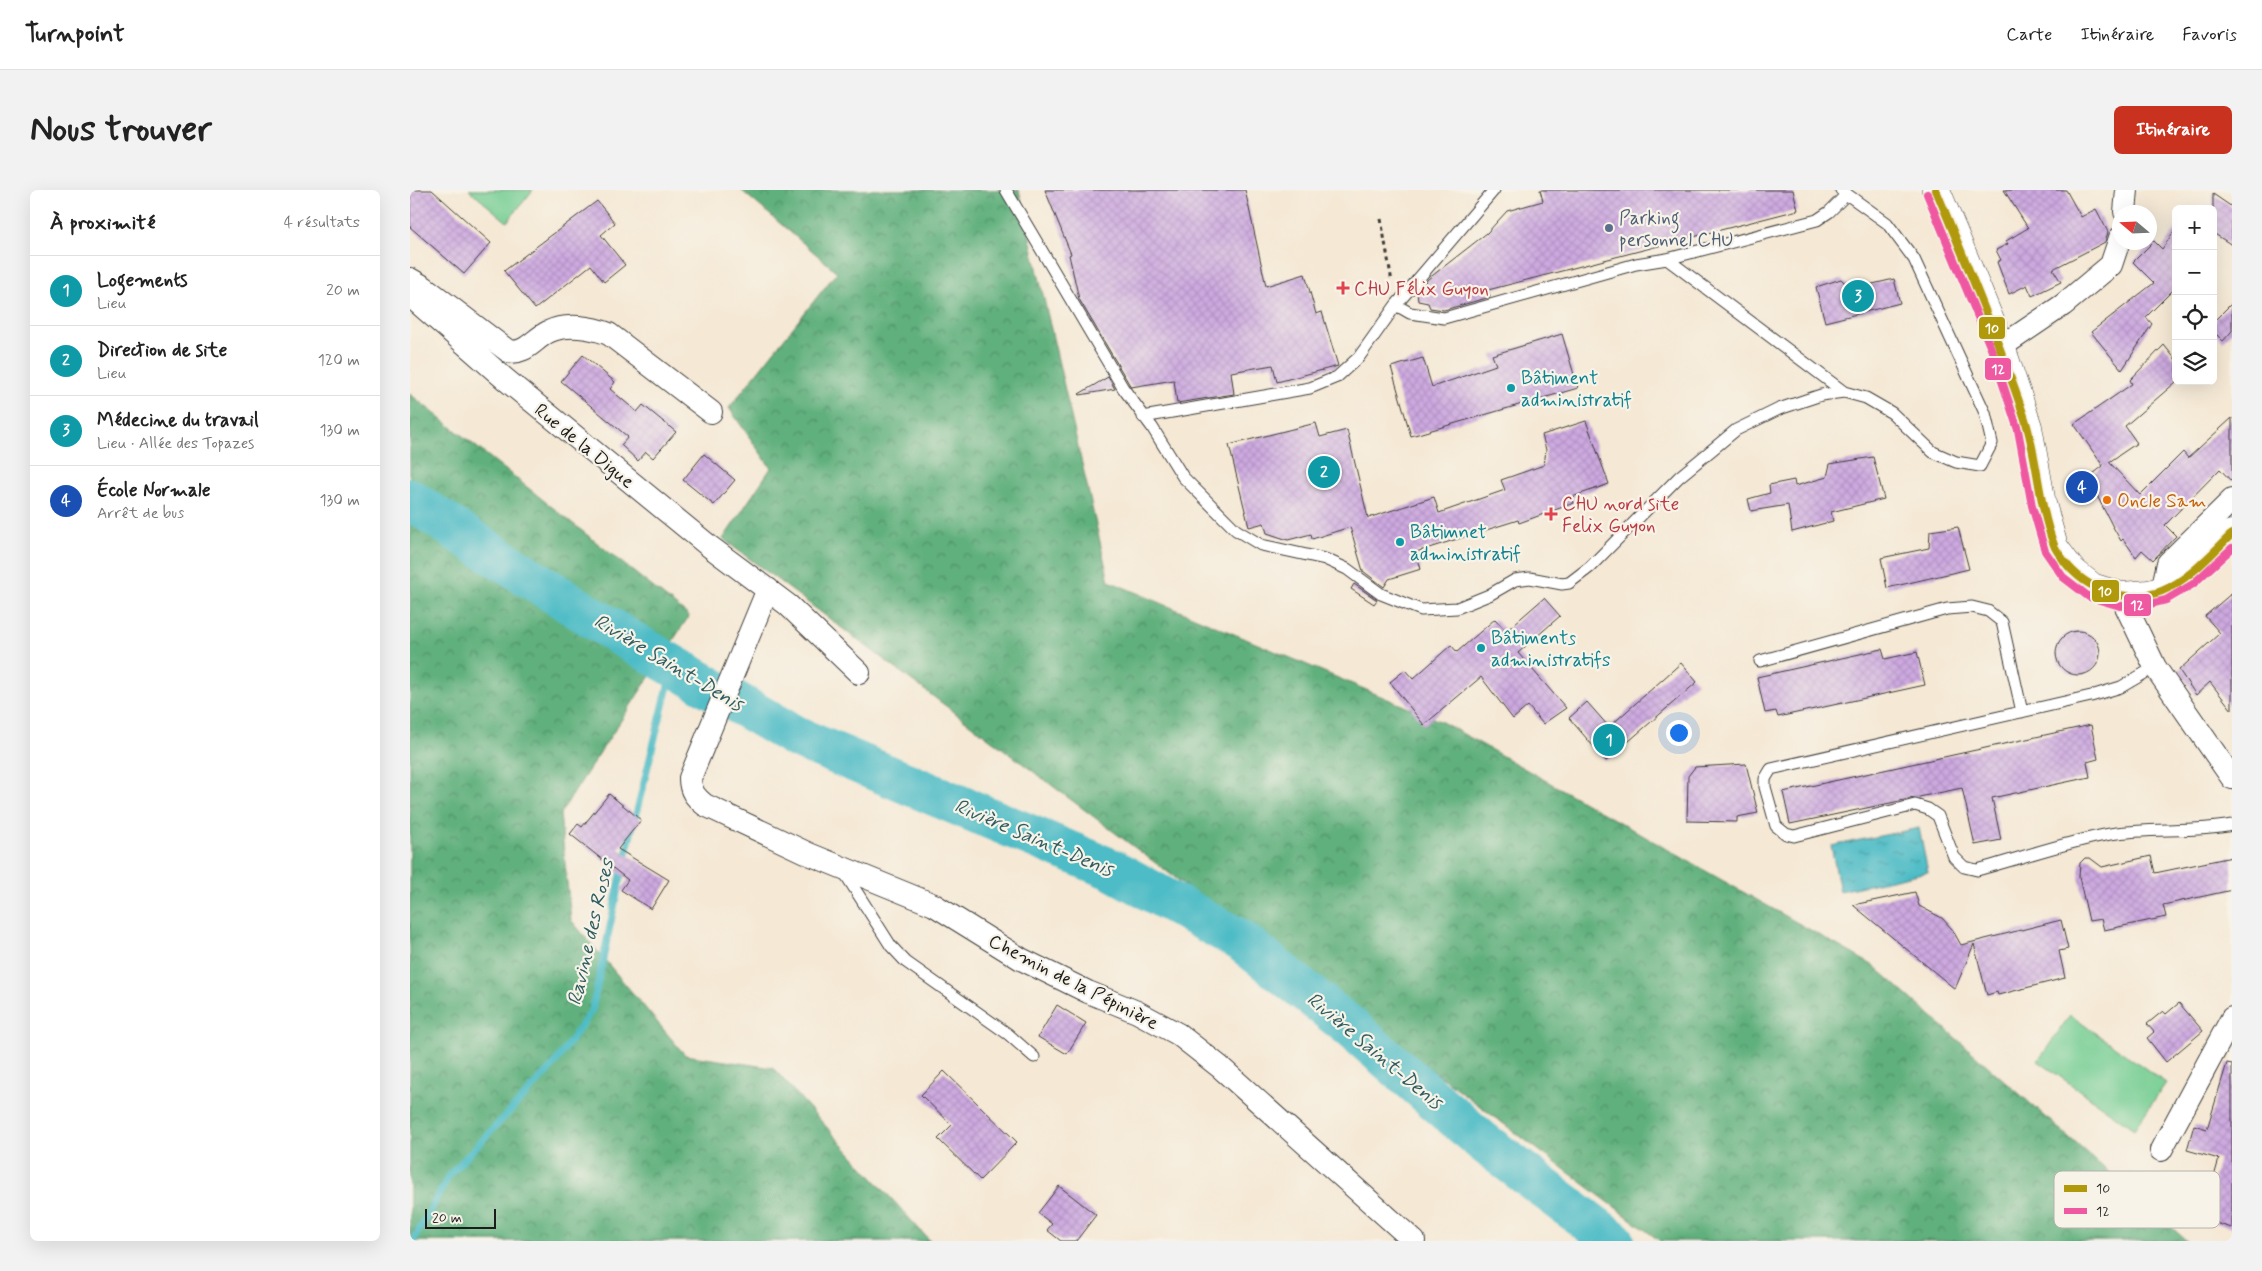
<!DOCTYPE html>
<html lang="fr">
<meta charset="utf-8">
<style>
body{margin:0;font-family:Mynerve,sans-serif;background:#f2f2f2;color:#222}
.controls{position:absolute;right:15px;top:15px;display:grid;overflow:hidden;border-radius:8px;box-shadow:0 5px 20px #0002}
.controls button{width:45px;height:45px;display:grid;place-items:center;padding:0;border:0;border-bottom:1px solid #e0e0e0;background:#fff;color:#222;font:25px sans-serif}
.compass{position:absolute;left:1702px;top:15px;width:45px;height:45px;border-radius:50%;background:#fff;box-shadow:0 5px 20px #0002;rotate:289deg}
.scale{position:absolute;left:15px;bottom:12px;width:71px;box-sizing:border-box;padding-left:5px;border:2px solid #1c1c1c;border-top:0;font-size:14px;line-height:18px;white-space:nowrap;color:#1c1c1c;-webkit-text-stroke:4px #f7f3e8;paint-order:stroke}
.you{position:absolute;left:1268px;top:542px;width:18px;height:18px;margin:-12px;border:4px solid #fff;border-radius:50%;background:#1a73e8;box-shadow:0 0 0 8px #1a73e833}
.badge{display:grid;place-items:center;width:32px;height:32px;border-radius:50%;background:#c8321e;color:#fff;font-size:16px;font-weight:700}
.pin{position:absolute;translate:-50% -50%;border:2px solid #fff;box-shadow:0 1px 5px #0006}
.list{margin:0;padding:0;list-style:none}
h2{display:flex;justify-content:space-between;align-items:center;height:65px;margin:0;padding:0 20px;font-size:21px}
h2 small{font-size:16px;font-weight:400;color:#767676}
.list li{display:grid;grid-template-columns:32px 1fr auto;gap:15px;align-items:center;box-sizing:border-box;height:70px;padding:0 20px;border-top:1px solid #e0e0e0}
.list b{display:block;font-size:19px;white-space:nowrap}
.list p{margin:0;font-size:16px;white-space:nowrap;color:#767676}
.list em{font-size:16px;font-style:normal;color:#767676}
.icon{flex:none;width:28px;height:28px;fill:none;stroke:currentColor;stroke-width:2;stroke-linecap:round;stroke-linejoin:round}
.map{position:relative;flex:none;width:1822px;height:1051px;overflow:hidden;border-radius:8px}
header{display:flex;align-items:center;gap:30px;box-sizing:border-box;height:70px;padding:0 25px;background:#fff;border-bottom:1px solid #e0e0e0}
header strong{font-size:24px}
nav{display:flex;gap:28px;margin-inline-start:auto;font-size:18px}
.intro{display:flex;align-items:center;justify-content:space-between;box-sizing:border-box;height:120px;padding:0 30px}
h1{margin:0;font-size:35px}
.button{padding:12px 22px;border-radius:8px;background:#c8321e;color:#fff;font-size:18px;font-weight:700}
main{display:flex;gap:30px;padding:0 30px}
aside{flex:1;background:#fff;border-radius:8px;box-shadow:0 5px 20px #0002}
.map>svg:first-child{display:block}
.forest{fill:url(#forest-crowns);stroke:#3e664c}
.park{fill:#75cd93;stroke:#487458}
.water{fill:url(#water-ripples);stroke:#356c71}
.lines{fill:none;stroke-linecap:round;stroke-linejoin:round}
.stream{stroke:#4ebcc6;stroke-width:7}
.river{stroke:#4ebcc6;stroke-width:42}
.building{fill:url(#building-cross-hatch)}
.lane-casing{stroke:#3d3b38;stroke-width:13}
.street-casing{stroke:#3d3b38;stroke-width:24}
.secondary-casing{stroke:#3d3b38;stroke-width:29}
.path{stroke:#3d3b38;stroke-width:3;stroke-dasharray:4 4;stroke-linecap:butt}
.lane{stroke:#fff;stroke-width:11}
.street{stroke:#fff;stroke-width:22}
.secondary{stroke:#fff;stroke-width:28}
.bus-1-casing{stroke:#f7f3e8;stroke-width:11}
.bus-2-casing{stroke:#f7f3e8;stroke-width:11}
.bus-1{stroke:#b0990a;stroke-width:8}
.bus-2{stroke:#ef59a1;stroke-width:8}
.service-dot{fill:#5c6f8a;stroke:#f7f3e8;stroke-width:2}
.health-dot{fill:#e0444e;stroke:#f7f3e8;stroke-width:2}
.culture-dot{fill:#0f9aa8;stroke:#f7f3e8;stroke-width:2}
.food-dot{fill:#e8710a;stroke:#f7f3e8;stroke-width:2}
.labels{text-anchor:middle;stroke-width:4.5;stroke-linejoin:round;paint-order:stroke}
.service-label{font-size:19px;fill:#4e5e75;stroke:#f7f3e8;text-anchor:start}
.health-label{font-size:19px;fill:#be3a42;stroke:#f7f3e8;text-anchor:start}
.culture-label{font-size:19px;fill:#0d838f;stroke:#f7f3e8;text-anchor:start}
.street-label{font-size:19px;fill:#1c1c1c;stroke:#f7f3e8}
.food-label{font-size:19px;fill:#c56008;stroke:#f7f3e8;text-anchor:start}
.water-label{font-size:20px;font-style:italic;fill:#305c60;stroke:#f7f3e8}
.key{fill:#f7f3e8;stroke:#b5b2ab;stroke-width:1}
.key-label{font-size:14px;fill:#1c1c1c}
.line-badge{stroke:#f7f3e8;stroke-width:2}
.badge-label{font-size:14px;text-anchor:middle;font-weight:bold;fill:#fff}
</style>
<header>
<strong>Turnpoint</strong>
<nav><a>Carte</a><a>Itinéraire</a><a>Favoris</a></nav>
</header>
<div class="intro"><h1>Nous trouver</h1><a class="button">Itinéraire</a></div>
<main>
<aside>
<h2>À proximité<small>4 résultats</small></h2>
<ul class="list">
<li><span class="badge" style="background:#0f9aa8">1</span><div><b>Logements</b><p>Lieu</p></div><em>20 m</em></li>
<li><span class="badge" style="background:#0f9aa8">2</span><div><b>Direction de site</b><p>Lieu</p></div><em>120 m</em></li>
<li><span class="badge" style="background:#0f9aa8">3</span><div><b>Médecine du travail</b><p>Lieu · Allée des Topazes</p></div><em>130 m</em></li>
<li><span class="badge" style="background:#1a4fb4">4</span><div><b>École Normale</b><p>Arrêt de bus</p></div><em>130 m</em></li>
</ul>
</aside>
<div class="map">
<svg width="1822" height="1051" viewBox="0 0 1822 1051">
<defs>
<pattern id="forest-crowns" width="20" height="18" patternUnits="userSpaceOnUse" patternTransform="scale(1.25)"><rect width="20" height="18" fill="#60b07d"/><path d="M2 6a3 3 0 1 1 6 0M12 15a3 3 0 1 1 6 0" fill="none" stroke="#4e8e66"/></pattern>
<pattern id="water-ripples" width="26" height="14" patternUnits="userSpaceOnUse" patternTransform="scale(1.25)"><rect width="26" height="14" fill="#4ebcc6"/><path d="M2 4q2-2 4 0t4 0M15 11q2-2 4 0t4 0" fill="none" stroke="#4098a0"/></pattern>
<pattern id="building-cross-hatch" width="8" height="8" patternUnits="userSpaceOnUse" patternTransform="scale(1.25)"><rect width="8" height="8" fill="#cda9e0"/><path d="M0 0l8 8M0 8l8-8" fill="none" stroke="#af91c0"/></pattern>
</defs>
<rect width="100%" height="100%" fill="#f7f3e8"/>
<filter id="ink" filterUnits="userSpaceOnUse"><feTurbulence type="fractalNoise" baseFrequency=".02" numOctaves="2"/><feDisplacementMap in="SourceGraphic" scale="10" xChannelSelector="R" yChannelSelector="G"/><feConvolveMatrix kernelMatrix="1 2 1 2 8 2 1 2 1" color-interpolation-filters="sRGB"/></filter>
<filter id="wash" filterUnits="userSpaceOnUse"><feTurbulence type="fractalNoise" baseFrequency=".0096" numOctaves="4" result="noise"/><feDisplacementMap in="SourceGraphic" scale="20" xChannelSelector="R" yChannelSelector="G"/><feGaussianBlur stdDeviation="1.12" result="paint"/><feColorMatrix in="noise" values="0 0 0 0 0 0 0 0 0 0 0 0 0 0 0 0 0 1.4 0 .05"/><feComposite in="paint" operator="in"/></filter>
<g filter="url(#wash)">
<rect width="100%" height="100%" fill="#f5e8d4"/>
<path class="forest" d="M 331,0 L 609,0 L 699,391 L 1032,532 L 1464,776 L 1777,1051 L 1250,1051 L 313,349 L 361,278 L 319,218 L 427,82 Z
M 0,204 L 279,426 L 150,624 L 161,730 L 275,865 L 363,878 L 520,1051 L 0,1051 Z"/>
<path class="park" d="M 59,0 L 123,0 L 97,32 Z
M 1660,825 L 1756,893 L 1724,939 L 1628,871 Z"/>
<path class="water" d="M 1509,638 L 1518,682 L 1430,701 L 1421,656 Z"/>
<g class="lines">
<path class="stream" d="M 3,1051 L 40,984 L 143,876 L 182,820 L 212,680 L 263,476"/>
<path class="river" d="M 0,309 L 50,343 L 212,446 L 386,547 L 703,680 L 830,750 L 938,835 L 1073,952 L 1204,1051"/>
</g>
<g id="blocks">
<path class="building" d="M 0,0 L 22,0 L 81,53 L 54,84 L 0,37 Z
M 635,0 L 835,0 L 856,96 L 895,84 L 906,124 L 912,122 L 928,176 L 867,192 L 863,175 L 821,182 L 824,204 L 767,213 L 764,190 L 721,197 L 669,109 L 659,65 L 661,64 Z
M 1130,0 L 1383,0 L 1388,20 L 1078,100 L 1080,107 L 1034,120 L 1020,118 L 1018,113 L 1008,111 L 1007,101 L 1018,89 L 1077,43 L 1097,21 L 1133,11 Z
M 1594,0 L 1656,0 L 1671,27 L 1686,19 L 1698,42 L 1695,52 L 1643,79 L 1651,92 L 1622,106 L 1617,95 L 1599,104 L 1587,72 L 1591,70 L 1586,60 L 1598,54 L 1596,51 L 1618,38 Z
M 1803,4 L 1822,17 L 1822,55 L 1803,43 Z
M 187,11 L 205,33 L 191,45 L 215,75 L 194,92 L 181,75 L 125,119 L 94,81 Z
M 1766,38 L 1766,97 L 1736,127 L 1742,134 L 1712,180 L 1681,142 L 1744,93 L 1723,72 L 1744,51 L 1752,59 Z
M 1431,89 L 1441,99 L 1484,89 L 1490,113 L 1415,132 L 1406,97 Z
M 1822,113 L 1822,141 L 1813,151 L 1803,141 L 1803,132 Z
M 1152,144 L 1168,198 L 1001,246 L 981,177 L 1013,168 L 1022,197 L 1086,175 L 1082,165 Z
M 1754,155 L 1766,170 L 1766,192 L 1715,236 L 1727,253 L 1699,272 L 1730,305 L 1773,262 L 1778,268 L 1822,228 L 1822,292 L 1810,279 L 1755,335 L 1766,346 L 1743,370 L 1732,360 L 1726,367 L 1713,349 L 1711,351 L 1703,337 L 1678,288 L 1693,276 L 1664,234 L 1722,194 L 1720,190 Z
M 173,165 L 205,192 L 200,199 L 227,222 L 233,215 L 266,242 L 243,268 L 236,262 L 228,271 L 211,255 L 218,247 L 151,191 Z
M 698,187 L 705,199 L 670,205 L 669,204 Z
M 1176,231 L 1199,294 L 1162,307 L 1164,313 L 1109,333 L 1108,330 L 1006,362 L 1011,379 L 979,389 L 974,397 L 953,381 L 940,337 L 902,349 L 901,344 L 878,350 L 857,343 L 854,333 L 839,337 L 819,255 L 906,233 L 910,247 L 937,240 L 958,328 L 1024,307 L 1029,323 L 1095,300 L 1091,290 L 1134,275 L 1136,260 L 1132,245 Z
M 294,264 L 325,290 L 304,315 L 273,290 Z
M 1463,267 L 1474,309 L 1421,322 L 1423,331 L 1382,342 L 1378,315 L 1341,321 L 1338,309 L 1360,303 L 1359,295 L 1384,290 L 1385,296 L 1417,287 L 1420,274 Z
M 1548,337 L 1559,379 L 1477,398 L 1471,368 L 1519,358 L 1520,341 Z
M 944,394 L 967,410 L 964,414 L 941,399 Z
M 1822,403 L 1822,520 L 1800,492 L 1786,505 L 1769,480 L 1810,443 L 1795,426 Z
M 1134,408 L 1150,426 L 1108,463 L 1156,518 L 1133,534 L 1118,516 L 1103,529 L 1071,487 L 1014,535 L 980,492 L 995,480 L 1003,489 L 1041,455 L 1047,462 L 1085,429 L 1096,441 Z
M1646 463a22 22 0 1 1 44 0a22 22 0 1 1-44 0Z
M 1472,459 L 1475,469 L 1507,462 L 1515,495 L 1368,527 L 1366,521 L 1355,523 L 1347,487 Z
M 1271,473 L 1287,492 L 1196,571 L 1159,528 L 1177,512 L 1199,537 Z
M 1681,535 L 1688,569 L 1677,572 L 1680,587 L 1582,608 L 1591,650 L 1565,655 L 1552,598 L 1380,634 L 1373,602 Z
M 1336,574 L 1348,623 L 1327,627 L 1327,632 L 1277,631 L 1278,586 L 1285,577 Z
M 199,604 L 231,630 L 208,659 L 259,690 L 241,719 L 211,700 L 218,690 L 160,644 L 168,634 L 172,637 Z
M 1741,666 L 1745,683 L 1822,667 L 1822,700 L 1753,715 L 1756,727 L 1694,740 L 1691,729 L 1679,731 L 1669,687 L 1670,673 L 1675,668 L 1680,668 L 1692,677 Z
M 1505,702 L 1509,716 L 1532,728 L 1542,739 L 1551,755 L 1651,730 L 1658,759 L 1649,761 L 1655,788 L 1588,805 L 1587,802 L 1577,805 L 1564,754 L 1545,799 L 1443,715 Z
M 1769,813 L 1793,841 L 1756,872 L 1737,848 L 1744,842 L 1737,834 L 1753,821 L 1756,824 Z
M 647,815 L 676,833 L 657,864 L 628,847 Z
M 1817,873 L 1822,874 L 1822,1038 L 1792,1029 L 1809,969 L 1777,960 L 1784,935 L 1797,939 Z
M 534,881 L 607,952 L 570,990 L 528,949 L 542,935 L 511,905 Z
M 649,996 L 686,1025 L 666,1051 L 651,1051 L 637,1040 L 642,1034 L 628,1023 Z"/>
</g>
</g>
<g filter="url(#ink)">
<use href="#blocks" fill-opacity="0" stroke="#3d3b38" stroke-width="1"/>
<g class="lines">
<g class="lane-casing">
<path id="lane" d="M 596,0 L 713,198 L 742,237 L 773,287 L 826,340 L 851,355 L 915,369 L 937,379 L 971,404 L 1011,420 L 1047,418 L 1079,405 L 1105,390 L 1120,388 L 1152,394 L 1159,393 L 1180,377 L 1269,287 L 1326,240 L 1369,219 L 1411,205 L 1434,202 L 1456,208 L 1482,223 L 1523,262 L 1546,272 L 1570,276 L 1582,253 L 1575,223 L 1504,69 L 1477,33 L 1431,0
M 1257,69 L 1434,202
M 986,115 L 1000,123 L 1034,128 L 1226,74 L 1257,69 L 1407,30 L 1419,22 L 1437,4
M 733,227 L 900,198 L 927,187 L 949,167 L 986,115 L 1084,0
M 1350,471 L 1537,419 L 1562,417 L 1578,421 L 1592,432 L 1612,522
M 1745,477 L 1711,497 L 1681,506 L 1361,579 L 1355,589 L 1355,597 L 1366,636 L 1376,644 L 1384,646 L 1505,615 L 1518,619 L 1528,626 L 1544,667 L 1554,677 L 1567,680 C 1611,668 1655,652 1700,644 C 1741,637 1781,643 1822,635
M 434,682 L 481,756 L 496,772 L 598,844 L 624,867"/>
</g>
<g class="street-casing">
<path id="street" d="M 1715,22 L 1717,0
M 0,89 L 14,97 L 98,161 C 115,165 124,149 138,142 C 157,133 181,137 199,144 L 301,222
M 0,100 L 6,111 L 95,189 L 299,356 L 378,415 L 449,483
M 1591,157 L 1653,115 L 1701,75 L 1710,48
M 358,399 L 280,588 C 280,601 285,607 295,615 L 399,664 L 524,715 L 611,769 L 678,802 L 727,822 L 768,844 L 810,877 L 1004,1051
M 1752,401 L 1758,373 L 1822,310
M 1711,406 L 1745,477 L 1822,588
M 1751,960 L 1822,828"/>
</g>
<g class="secondary-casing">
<path id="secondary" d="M 1526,0 L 1591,157 L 1618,237 L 1632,314 L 1644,357 L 1661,380 L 1682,397 L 1711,406 L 1739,404 L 1752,401 L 1777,386 L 1822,344"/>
</g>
<path class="path" d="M 971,29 L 982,92"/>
<use href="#lane" class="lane"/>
<use href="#street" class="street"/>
<use href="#secondary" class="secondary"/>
<g class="bus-1-casing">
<path id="bus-1" d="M 1526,0 C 1557,75 1588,149 1614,226 C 1628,268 1628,314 1644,355 C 1646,361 1651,366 1654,371 C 1676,400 1716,415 1752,401 C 1779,390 1801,364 1822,344"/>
</g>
<g class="bus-2-casing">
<path id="bus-2" d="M 1517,4 L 1582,161 L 1608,240 L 1622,316 L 1635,361 L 1653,387 L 1679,407 L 1710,416 L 1740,414 L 1756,410 L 1783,394 L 1822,358"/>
</g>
<use href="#bus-1" class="bus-1"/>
<use href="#bus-2" class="bus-2"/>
</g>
</g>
<circle class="service-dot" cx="1199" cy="38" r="5"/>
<g class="health-dot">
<path d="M930.5 90.5h5v5h5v5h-5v5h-5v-5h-5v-5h5z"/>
<path d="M1138.5 316.5h5v5h5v5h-5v5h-5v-5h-5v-5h5z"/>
</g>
<g class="culture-dot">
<circle cx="1101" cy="198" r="5"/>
<circle cx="990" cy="352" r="5"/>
<circle cx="1071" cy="458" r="5"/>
</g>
<circle class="food-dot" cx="1697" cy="310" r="5"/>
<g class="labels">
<g class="service-label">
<text x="1209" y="34">Parking<tspan x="1209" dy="22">personnel CHU</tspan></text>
</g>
<g class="health-label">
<text x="944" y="105">CHU Félix Guyon</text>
<text x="1152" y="320">CHU nord site<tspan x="1152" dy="22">Felix Guyon</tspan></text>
</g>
<g class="culture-label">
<text x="1111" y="194">Bâtiment<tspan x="1111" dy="22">administratif</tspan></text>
<text x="1000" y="348">Bâtimnet<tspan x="1000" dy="22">administratif</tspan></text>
<text x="1081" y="454">Bâtiments<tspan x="1081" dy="22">administratifs</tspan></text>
</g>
<g class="street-label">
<text transform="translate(175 255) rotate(39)" y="7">Rue de la Digue</text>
<text transform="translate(664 791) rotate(27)" y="7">Chemin de la Pépinière</text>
</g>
<g class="food-label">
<text x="1707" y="317">Oncle Sam</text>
</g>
<g class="water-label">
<text transform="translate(259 472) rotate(31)" y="7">Rivière Saint-Denis</text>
<text transform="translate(624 647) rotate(23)" y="7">Rivière Saint-Denis</text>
<text transform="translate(180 742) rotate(-77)" y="7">Ravine des Roses</text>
<text transform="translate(965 860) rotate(40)" y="7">Rivière Saint-Denis</text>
</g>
</g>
<rect x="1644" y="981" width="166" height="57" rx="8" class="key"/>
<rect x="1654" y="995" width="23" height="7" fill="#b0990a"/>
<rect x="1654" y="1018" width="23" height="6" fill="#ef59a1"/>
<g class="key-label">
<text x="1686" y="1003">10</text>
<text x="1686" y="1026">12</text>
</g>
<g class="line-badge">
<rect x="1568" y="126" width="28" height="24" rx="5" fill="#b0990a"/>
<rect x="1574" y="167" width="28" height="24" rx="5" fill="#ef59a1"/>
<rect x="1681" y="389" width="29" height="24" rx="5" fill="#b0990a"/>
<rect x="1713" y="403" width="29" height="24" rx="5" fill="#ef59a1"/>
</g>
<g class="badge-label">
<text x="1582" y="143">10</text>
<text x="1588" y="184">12</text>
<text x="1695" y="406">10</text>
<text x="1727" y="420">12</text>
</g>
</svg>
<div class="controls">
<button>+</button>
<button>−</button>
<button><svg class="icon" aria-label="locate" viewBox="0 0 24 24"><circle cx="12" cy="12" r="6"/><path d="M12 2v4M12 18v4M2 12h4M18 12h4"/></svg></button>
<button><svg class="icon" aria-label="layers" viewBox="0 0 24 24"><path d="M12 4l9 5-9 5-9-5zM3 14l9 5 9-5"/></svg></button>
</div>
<svg class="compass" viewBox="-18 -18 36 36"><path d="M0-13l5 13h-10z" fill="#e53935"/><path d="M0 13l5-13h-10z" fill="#767676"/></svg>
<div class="scale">20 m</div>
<div class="you"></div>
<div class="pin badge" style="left:1199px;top:550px;background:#0f9aa8">1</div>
<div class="pin badge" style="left:914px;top:282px;background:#0f9aa8">2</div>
<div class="pin badge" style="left:1448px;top:106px;background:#0f9aa8">3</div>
<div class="pin badge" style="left:1672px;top:297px;background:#1a4fb4">4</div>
</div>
</main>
